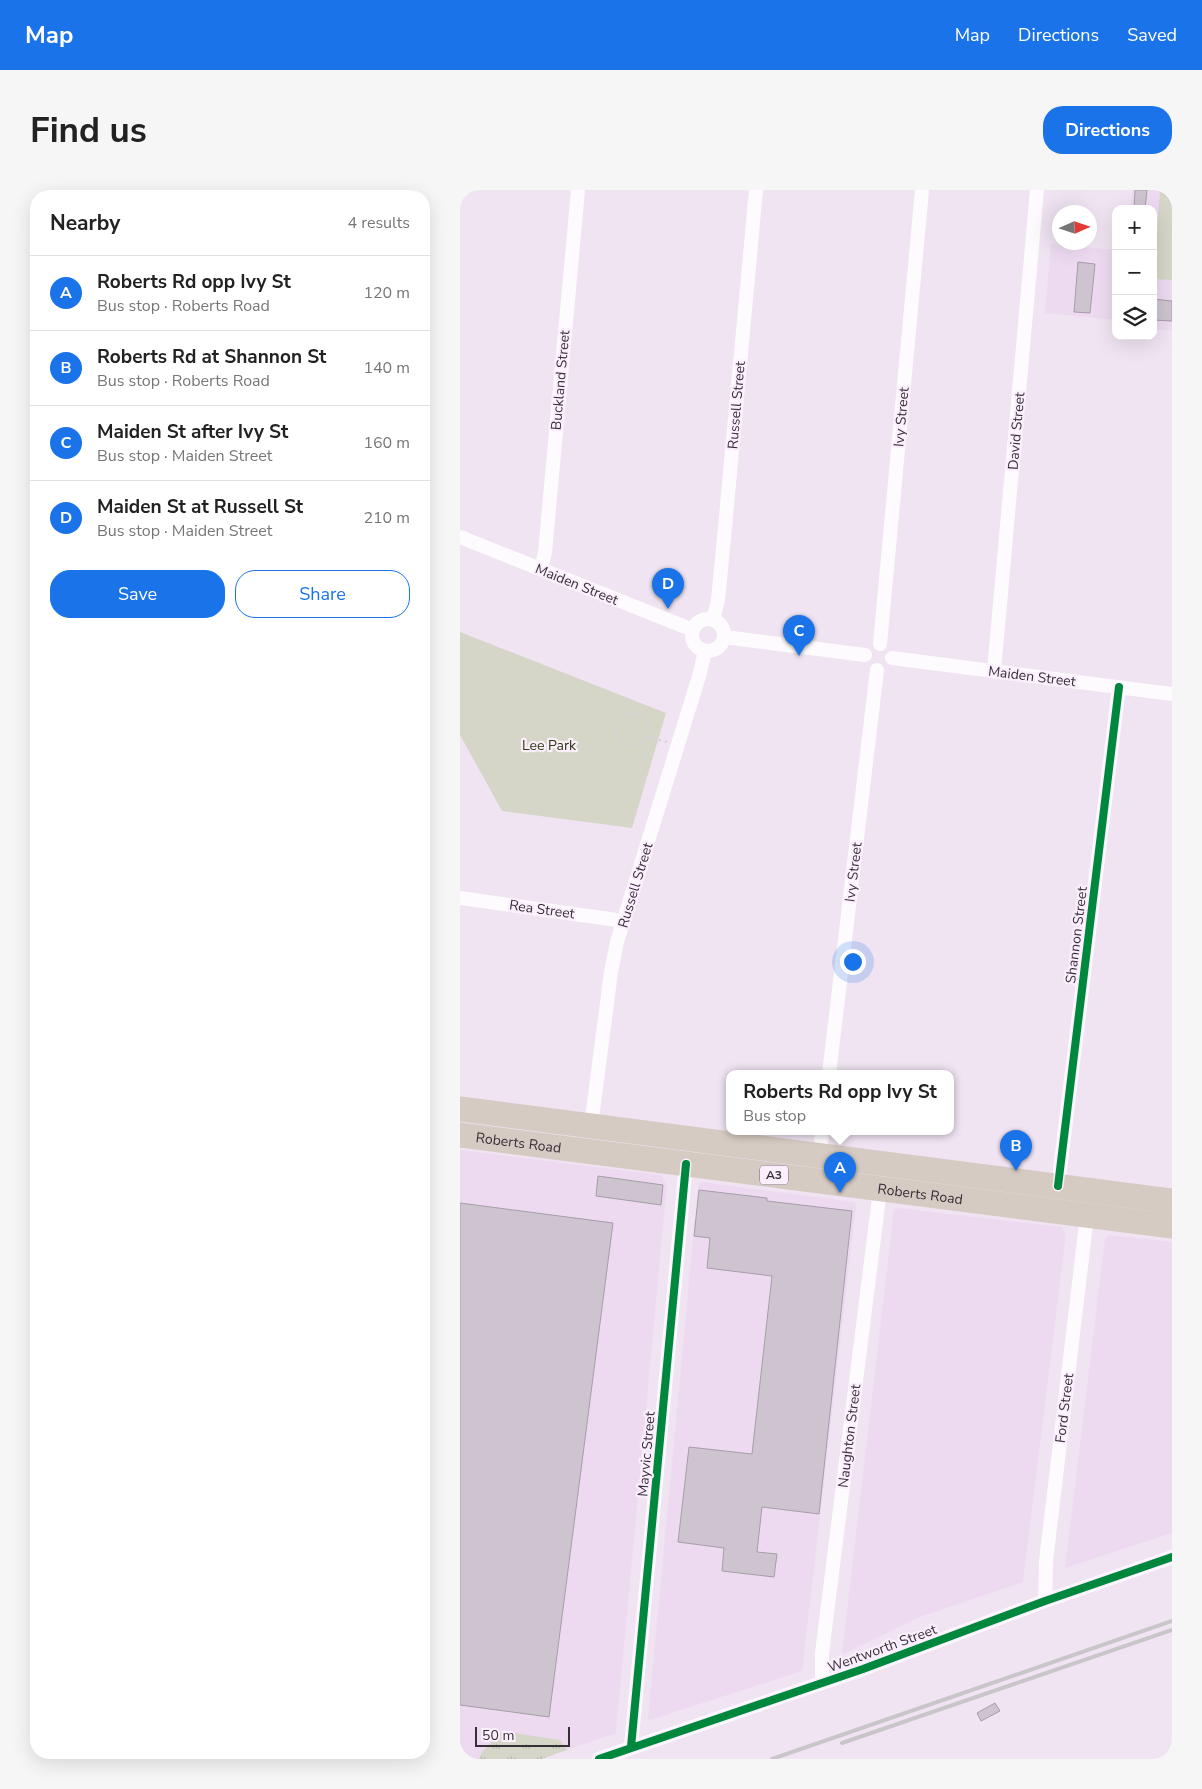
<!DOCTYPE html>
<meta charset="utf-8">
<style>
body{margin:0;font-family:"Nunito Sans",sans-serif;background:#f6f6f6;color:#222}
.controls{position:absolute;right:15px;top:15px;display:grid;overflow:hidden;border-radius:10px;box-shadow:0 5px 20px #0002}
.controls button{width:45px;height:45px;display:grid;place-items:center;padding:0;border:0;border-bottom:1px solid #e0e0e0;background:#fff;color:#222;font:25px sans-serif}
.compass{position:absolute;left:592px;top:15px;width:45px;height:45px;border-radius:50%;background:#fff;box-shadow:0 5px 20px #0002;rotate:87deg}
.scale{position:absolute;left:15px;bottom:12px;width:95px;box-sizing:border-box;padding-left:5px;border:2px solid #372f38;border-top:0;font-size:14px;line-height:18px;white-space:nowrap;color:#372f38;-webkit-text-stroke:4px #fbeffe;paint-order:stroke}
.you{position:absolute;left:392px;top:771px;width:18px;height:18px;margin:-12px;border:4px solid #fff;border-radius:50%;background:#1a73e8;box-shadow:0 0 0 8px #1a73e833}
.badge{display:grid;place-items:center;width:32px;height:32px;border-radius:50%;background:#1a73e8;color:#fff;font-size:16px;font-weight:700}
.pin{position:absolute;translate:-50% -41px;filter:drop-shadow(0 1px 2px #0008)}
.pin::after{content:'';position:absolute;top:26px;width:18px;height:15px;background:inherit;clip-path:polygon(0 0,100% 0,50% 100%)}
.popup{position:absolute;left:266px;top:880px;width:228px;height:65px;box-sizing:border-box;display:grid;place-content:center;border-radius:10px;background:#fff;filter:drop-shadow(0 1px 4px #0005);font-size:16px;white-space:nowrap;color:#767676}
.popup b{font-size:19px;color:#222}
.popup::after{content:'';position:absolute;left:50%;top:100%;margin-left:-10px;border:10px solid transparent;border-top-color:#fff}
.list{margin:0;padding:0;list-style:none}
h2{display:flex;justify-content:space-between;align-items:center;height:65px;margin:0;padding:0 20px;font-size:21px}
h2 small{font-size:16px;font-weight:400;color:#767676}
.list li{display:grid;grid-template-columns:32px 1fr auto;gap:15px;align-items:center;box-sizing:border-box;height:75px;padding:0 20px;border-top:1px solid #e0e0e0}
.list b{display:block;font-size:19px;white-space:nowrap}
.list p{margin:0;font-size:16px;white-space:nowrap;color:#767676}
.list em{font-size:16px;font-style:normal;color:#767676}
.actions{display:flex;gap:10px;padding:15px 20px}
.actions a{flex:1;padding:11px 0;border:1px solid #1a73e8;border-radius:20px;text-align:center;font-size:18px;color:#1a73e8}
.actions .main{background:#1a73e8;color:#fff}
.icon{flex:none;width:28px;height:28px;fill:none;stroke:currentColor;stroke-width:2;stroke-linecap:round;stroke-linejoin:round}
.map{position:relative;flex:none;width:712px;height:1569px;overflow:hidden;border-radius:20px}
header{display:flex;align-items:center;gap:30px;box-sizing:border-box;height:70px;padding:0 25px;background:#1a73e8;color:#fff}
header strong{font-size:24px}
nav{display:flex;gap:28px;margin-inline-start:auto;font-size:18px}
.intro{display:flex;align-items:center;justify-content:space-between;box-sizing:border-box;height:120px;padding:0 30px}
h1{margin:0;font-size:35px}
.button{padding:12px 22px;border-radius:20px;background:#1a73e8;color:#fff;font-size:18px;font-weight:700}
main{display:flex;gap:30px;padding:0 30px}
aside{flex:1;background:#fff;border-radius:20px;box-shadow:0 5px 20px #0002}
.map>svg:first-child{display:block}
.built{fill:#eddaf1}
.grass{fill:url(#grass-tufts)}
.green{fill:#d6d6c8}
.building{fill:#cdc4cf;stroke:#a69da8}
.lines{fill:none;stroke-linecap:round;stroke-linejoin:round}
.path{stroke:#d6d3d8;stroke-width:2.5;stroke-dasharray:2.5 4;stroke-linecap:butt}
.street{stroke:#fdfbfd;stroke-width:14}
.highway{stroke:#d6cbc3;stroke-width:25}
.rail{stroke:#c9c6c9;stroke-width:4}
.cycleway-casing{stroke:#fbeffe;stroke-width:11}
.cycleway{stroke:#00873e;stroke-width:8}
.labels{text-anchor:middle;stroke-width:4.5;stroke-linejoin:round;paint-order:stroke}
.shield{fill:#fbeffe;stroke:#726973;stroke-width:1}
.shield-label{font-size:12px;font-weight:bold;fill:#372f38}
.street-label{font-size:14px;fill:#372f38;stroke:#fbeffe}
.park-label{font-size:14px;fill:#2f370d;stroke:#fbeffe}
</style>
<header>
<strong>Map</strong>
<nav><a>Map</a><a>Directions</a><a>Saved</a></nav>
</header>
<div class="intro"><h1>Find us</h1><a class="button">Directions</a></div>
<main>
<aside>
<h2>Nearby<small>4 results</small></h2>
<ul class="list">
<li><span class="badge">A</span><div><b>Roberts Rd opp Ivy St</b><p>Bus stop · Roberts Road</p></div><em>120 m</em></li>
<li><span class="badge">B</span><div><b>Roberts Rd at Shannon St</b><p>Bus stop · Roberts Road</p></div><em>140 m</em></li>
<li><span class="badge">C</span><div><b>Maiden St after Ivy St</b><p>Bus stop · Maiden Street</p></div><em>160 m</em></li>
<li><span class="badge">D</span><div><b>Maiden St at Russell St</b><p>Bus stop · Maiden Street</p></div><em>210 m</em></li>
</ul>
<div class="actions"><a class="main">Save</a><a>Share</a></div>
</aside>
<div class="map">
<svg width="712" height="1569" viewBox="0 0 712 1569">
<defs>
<pattern id="grass-tufts" width="24" height="20" patternUnits="userSpaceOnUse" patternTransform="scale(1.25)"><rect width="24" height="20" fill="#d6d6c8"/><path d="M3 7l-1-3M5 7V3M7 7l1-3M15 17l-1-3M17 17v-4M19 17l1-3" fill="none" stroke="#b8b8ad"/></pattern>
</defs>
<rect width="100%" height="100%" fill="#f0e4f2"/>
<path class="built" d="M 672,0 L 712,0 L 712,140 L 693,139 L 693,19 L 670,19 Z
M 591,54 L 656,60 L 656,130 L 585,123 Z
M 0,960 L 201,985 L 207,994 L 156,1543 L 80,1569 L 0,1569 Z
M 241,992 L 394,1012 L 396,1016 L 342,1481 L 190,1530 L 188,1528 L 238,996 Z
M 438,1018 L 601,1037 L 606,1044 L 563,1392 L 457,1428 L 384,1464 L 382,1463 L 434,1020 Z
M 650,1045 L 712,1052 L 712,1343 L 605,1378 L 645,1048 Z"/>
<path class="grass" d="M 42,1541 L 100,1550 L 107,1560 L 82,1569 L 19,1569 L 22,1562 Z"/>
<path class="green" d="M 700,0 L 712,0 L 712,90 L 693,89 L 693,47 L 697,42 Z
M 0,442 L 206,523 L 172,638 L 42,621 L 0,545 Z"/>
<path class="building" d="M 675,0 L 687,0 L 685,19 L 674,19 Z
M 618,72 L 635,74 L 630,123 L 614,122 Z
M 693,109 L 712,111 L 712,131 L 693,130 Z
M 138,986 L 203,995 L 201,1015 L 136,1006 Z
M 239,1000 L 307,1008 L 307,1011 L 392,1021 L 359,1324 L 302,1317 L 297,1362 L 317,1364 L 314,1387 L 262,1381 L 264,1358 L 218,1352 L 229,1257 L 292,1264 L 312,1086 L 247,1078 L 250,1048 L 234,1046 Z
M 0,1013 L 153,1033 L 89,1527 L 0,1515 Z
M 535,1513 L 540,1521 L 521,1531 L 517,1523 Z"/>
<g class="lines">
<path class="path" d="M157 539a16 16 0 1 1 32 0a16 16 0 1 1-32 0Z
M 186,547 L 207,552"/>
<path class="street" d="M 0,347 L 233,440
M 81,379 L 85,362 L 118,0
M232 445a16 16 0 1 1 32 0a16 16 0 1 1-32 0Z
M 253,430 L 258,410 L 264,348 L 296,0
M 264,447 L 405,465
M 420,454 L 462,0
M 432,468 L 712,504
M 534,481 L 577,0
M 0,708 L 164,731
M 369,884 L 417,480
M 131,936 L 151,782 L 157,752 L 240,483 L 245,461
M 360,966 L 362,942
M 598,996 L 659,497
M 585,1411 L 586,1371 L 627,1026
M 362,1492 L 362,1463 L 420,1000
M 171,1557 L 226,974
M 139,1569 L 403,1479 L 585,1411 L 712,1367"/>
<g class="highway">
<path d="M 0,919 L 712,1011"/>
<path id="s1" d="M 0,945 L 712,1036"/>
</g>
<path class="rail" d="M 382,1553 L 712,1440
M 312,1569 L 712,1431"/>
<g class="cycleway-casing">
<path id="cycleway" d="M 598,996 L 659,497
M 171,1557 L 226,974
M 139,1569 L 403,1479 L 585,1411 L 712,1367"/>
</g>
<use href="#cycleway" class="cycleway"/>
</g>
<g class="labels">
<rect class="shield" x="300" y="975.5" width="28" height="19" rx="4"/>
<g class="shield-label">
<text x="314" y="989">A3</text>
</g>
<g class="street-label">
<text transform="translate(100 190) rotate(-85)" y="5">Buckland Street</text>
<text transform="translate(276 215) rotate(-85)" y="5">Russell Street</text>
<text transform="translate(441 227) rotate(-85)" y="5">Ivy Street</text>
<text transform="translate(556 241) rotate(-85)" y="5">David Street</text>
<text transform="translate(117 394) rotate(22)" y="5">Maiden Street</text>
<text transform="translate(572 486) rotate(7)" y="5">Maiden Street</text>
<text transform="translate(393 682) rotate(-83)" y="5">Ivy Street</text>
<text transform="translate(175 695) rotate(-73)" y="5">Russell Street</text>
<text transform="translate(82 719) rotate(8)" y="5">Rea Street</text>
<text transform="translate(616 745) rotate(-83)" y="5">Shannon Street</text>
<text dy="5" stroke="none"><textPath href="#s1" startOffset="59">Roberts Road</textPath></text>
<text dy="5" stroke="none"><textPath href="#s1" startOffset="464">Roberts Road</textPath></text>
<text transform="translate(604 1218) rotate(-83)" y="5">Ford Street</text>
<text transform="translate(389 1246) rotate(-83)" y="5">Naughton Street</text>
<text transform="translate(186 1264) rotate(-85)" y="5">Mayvic Street</text>
<text transform="translate(422 1458) rotate(-20)" y="5">Wentworth Street</text>
</g>
<g class="park-label">
<text x="89" y="560">Lee Park</text>
</g>
</g>
</svg>
<div class="controls">
<button>+</button>
<button>−</button>
<button><svg class="icon" aria-label="layers" viewBox="0 0 24 24"><path d="M12 4l9 5-9 5-9-5zM3 14l9 5 9-5"/></svg></button>
</div>
<svg class="compass" viewBox="-18 -18 36 36"><path d="M0-13l5 13h-10z" fill="#e53935"/><path d="M0 13l5-13h-10z" fill="#767676"/></svg>
<div class="scale">50 m</div>
<div class="you"></div>
<div class="pin badge" style="left:380px;top:1003px">A</div>
<div class="popup"><b>Roberts Rd opp Ivy St</b>Bus stop</div>
<div class="pin badge" style="left:556px;top:981px">B</div>
<div class="pin badge" style="left:339px;top:466px">C</div>
<div class="pin badge" style="left:208px;top:419px">D</div>
</div>
</main>
